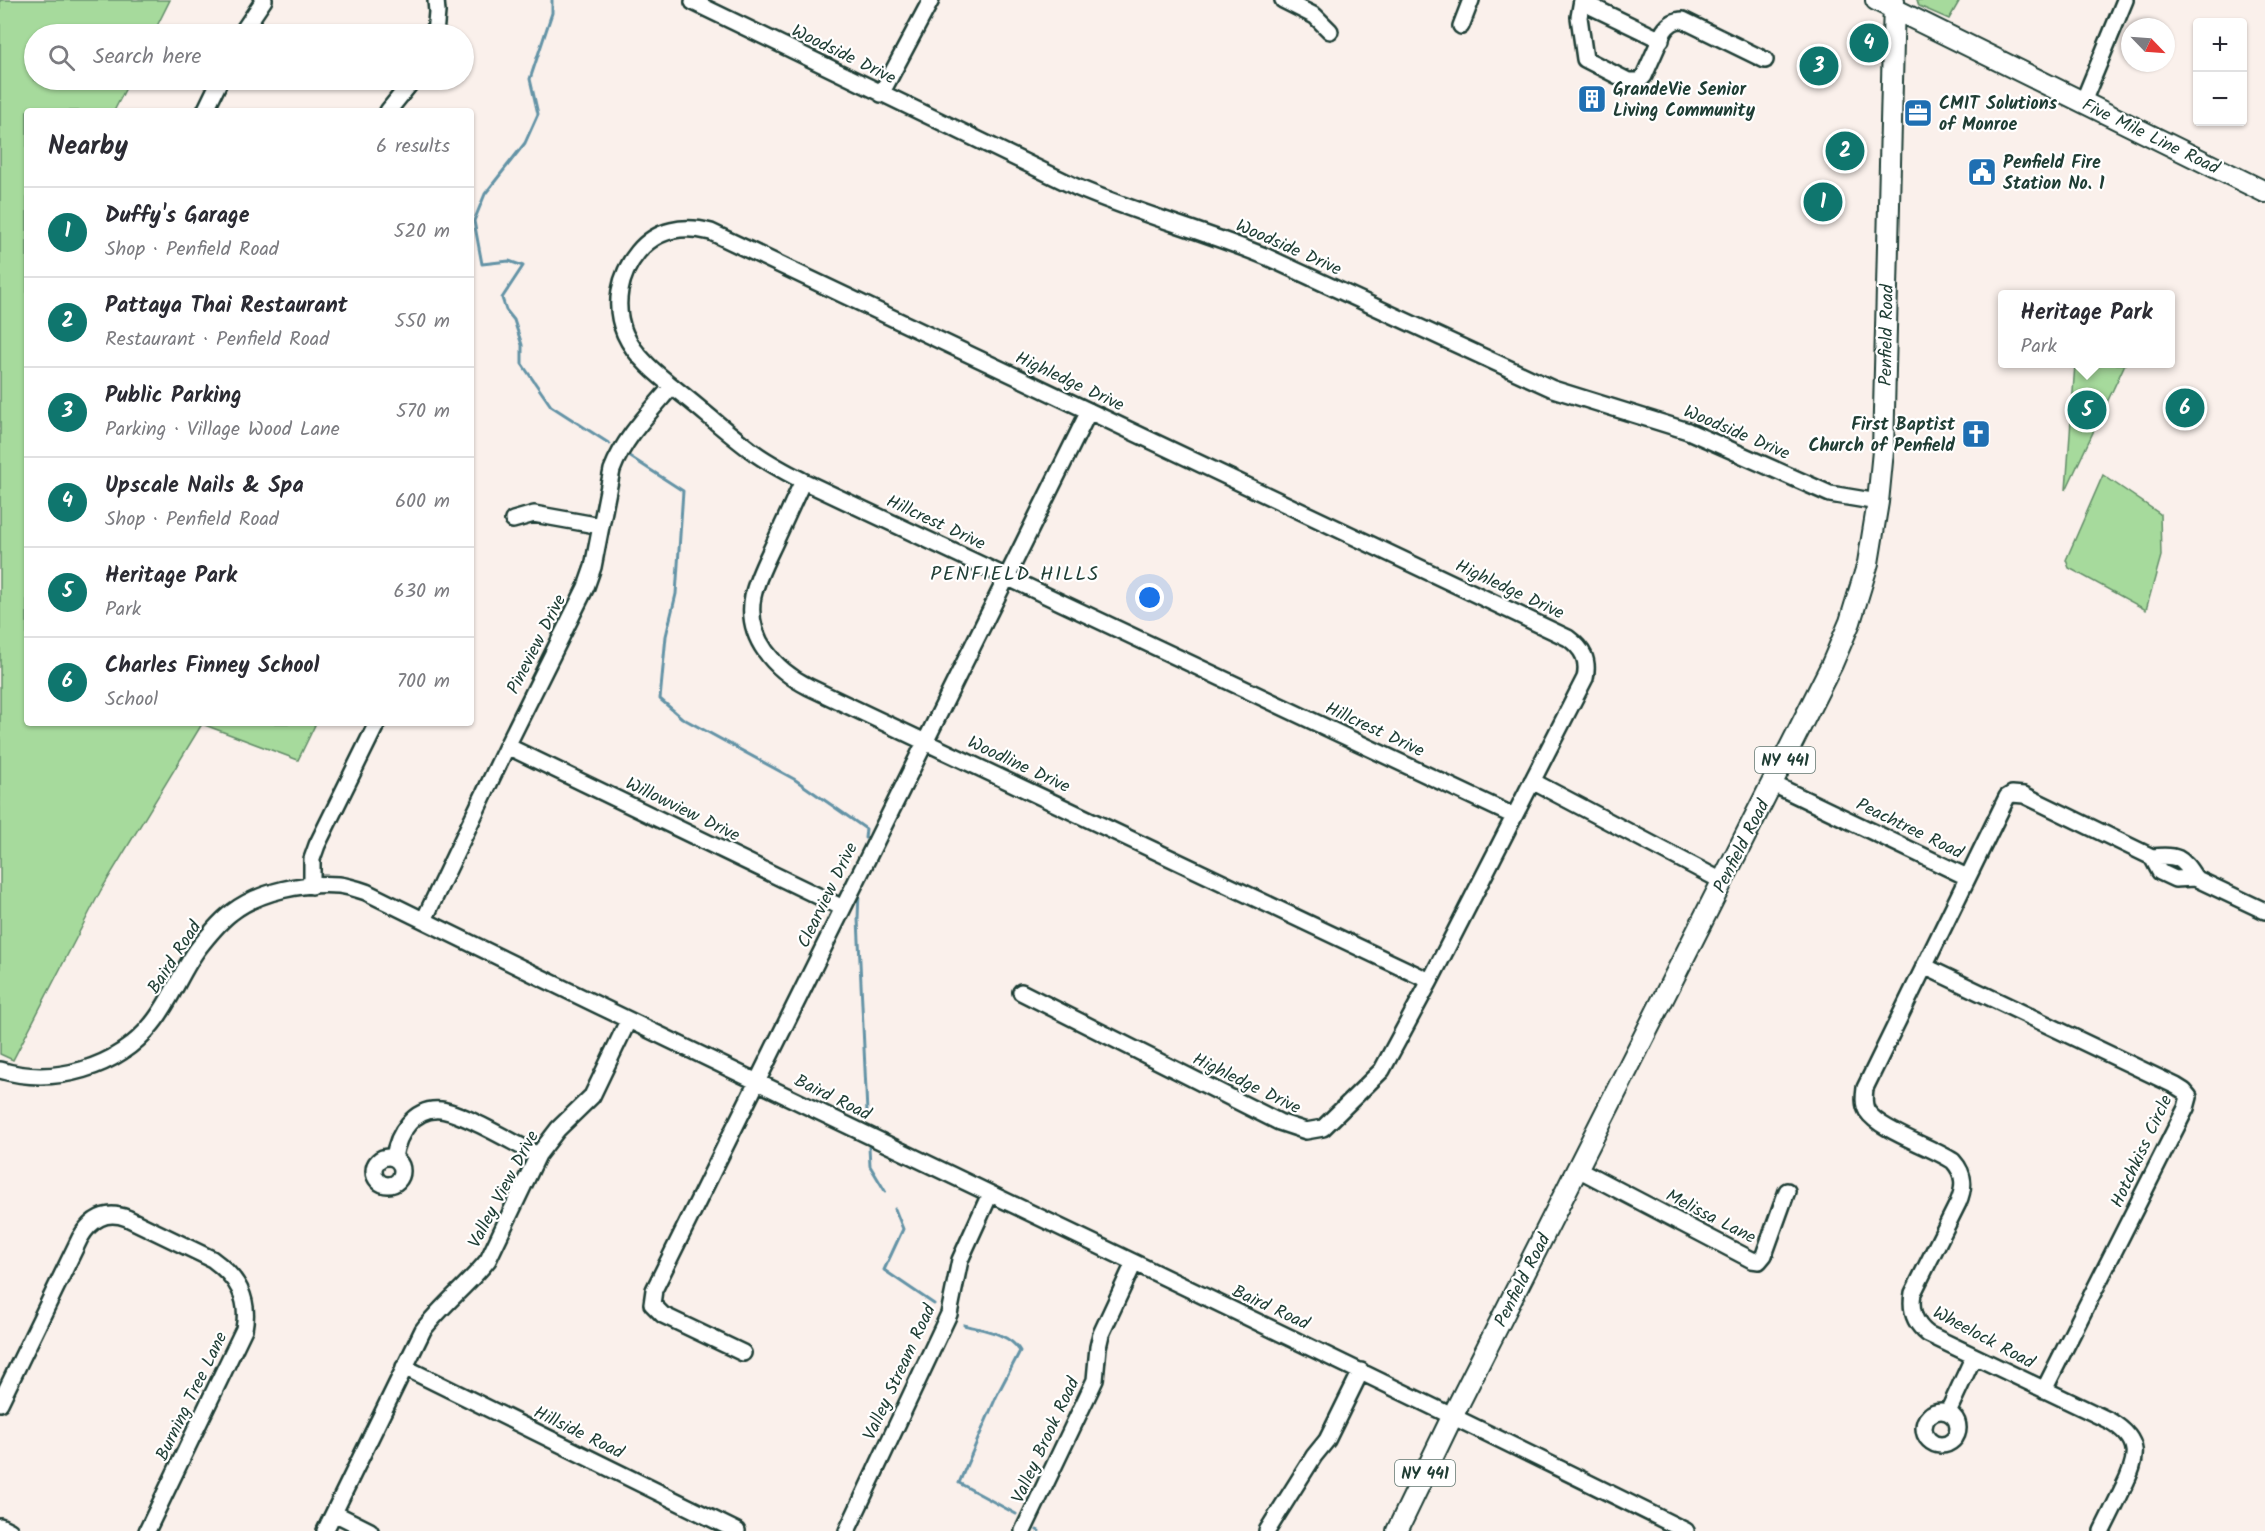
<!DOCTYPE html>
<meta charset="utf-8">
<style>
body{margin:0;font-family:Kalam,sans-serif;background:#f2f2f3;color:#2b2b33}
.controls{position:absolute;right:18px;top:18px;display:grid;overflow:hidden;border-radius:6px;box-shadow:0 2px 4px #0004}
.controls button{width:54px;height:54px;display:grid;place-items:center;padding:0;border:0;border-bottom:2px solid #e1e1e2;background:#fff;color:#2b2b33;font:30px sans-serif}
.compass{position:absolute;left:2121px;top:18px;width:54px;height:54px;border-radius:50%;background:#fff;box-shadow:0 2px 4px #0004;rotate:115deg}
.you{position:absolute;left:1150px;top:598px;width:21px;height:21px;margin:-15px;border:4px solid #fff;border-radius:50%;background:#1a73e8;box-shadow:0 0 0 9px #1a73e833}
.badge{display:grid;place-items:center;width:39px;height:39px;border-radius:50%;background:#0f766e;color:#fff;font-size:20px;font-weight:700}
.pin{position:absolute;translate:-50% -50%;border:3px solid #fff;box-shadow:0 2px 6px #0006}
.popup{position:absolute;left:1998px;top:290px;width:177px;height:78px;box-sizing:border-box;display:grid;place-content:center;border-radius:6px;background:#fff;filter:drop-shadow(0 2px 4px #0005);font-size:20px;white-space:nowrap;color:#7c7c81}
.popup b{font-size:22px;color:#2b2b33}
.popup::after{content:'';position:absolute;left:50%;top:100%;margin-left:-12px;border:12px solid transparent;border-top-color:#fff}
.list{margin:0;padding:0;list-style:none}
h2{display:flex;justify-content:space-between;align-items:center;height:78px;margin:0;padding:0 24px;font-size:26px}
h2 small{font-size:20px;font-weight:400;color:#7c7c81}
.list li{display:grid;grid-template-columns:39px 1fr auto;gap:18px;align-items:center;box-sizing:border-box;height:90px;padding:0 24px;border-top:2px solid #e1e1e2}
.list b{display:block;font-size:22px;white-space:nowrap}
.list p{margin:0;font-size:20px;white-space:nowrap;color:#7c7c81}
.list em{font-size:20px;font-style:normal;color:#7c7c81}
.icon{flex:none;width:33px;height:33px;fill:none;stroke:currentColor;stroke-width:2;stroke-linecap:round;stroke-linejoin:round}
.map{position:relative;flex:none;width:2265px;height:1531px;overflow:hidden}
.search{position:absolute;background:#fff;box-shadow:0 2px 4px #0004;left:24px;top:24px;width:450px;height:66px;display:flex;align-items:center;gap:15px;box-sizing:border-box;padding:0 21px;border-radius:33px;color:#7c7c81;font-size:22px}
.panel{position:absolute;background:#fff;box-shadow:0 2px 4px #0004;left:24px;top:108px;width:450px;height:618px;border-radius:6px}
.map>svg:first-child{display:block}
.green{fill:#a6da9c;stroke:#628c68;stroke-width:1.5}
.lines{fill:none;stroke-linecap:round;stroke-linejoin:round}
.stream{stroke:#6493a6;stroke-width:3}
.minor-casing{stroke:#1f3d34;stroke-width:20}
.major-casing{stroke:#1f3d34;stroke-width:24}
.minor{stroke:#fff;stroke-width:15}
.major{stroke:#fff;stroke-width:20}
.labels{text-anchor:middle;stroke-width:4.5;stroke-linejoin:round;paint-order:stroke}
.shield{fill:#fff;stroke:#627771;stroke-width:1.5}
.shield-label{font-size:16px;font-weight:bold;fill:#1f3d34}
.street-label{font-size:18px;fill:#1f3d34;stroke:#fff}
.poi-label{font-size:18px;font-weight:bold;fill:#1f3d34;stroke:#fff;text-anchor:start}
.neighbourhood-label{font-size:20px;letter-spacing:1.5px;fill:#1f3d34;stroke:#fff}
</style>
<div class="map">
<svg width="2265" height="1531" viewBox="0 0 2265 1531">
<rect width="100%" height="100%" fill="#faf0eb"/>
<filter id="ink" filterUnits="userSpaceOnUse"><feTurbulence type="fractalNoise" baseFrequency=".0167" numOctaves="2"/><feDisplacementMap in="SourceGraphic" scale="12" xChannelSelector="R" yChannelSelector="G"/><feConvolveMatrix kernelMatrix="1 2 1 2 8 2 1 2 1" color-interpolation-filters="sRGB"/></filter>
<g filter="url(#ink)">
<path class="green" d="M 0,0 L 170,0 L 153,34 L 34,34 L 34,80 L 130,80 L 114,111 L 27,111 L 27,723 L 316,723 L 298,760 L 202,724 L 101,890 L 13,1060 L 0,1054 Z
M 1917,0 L 1960,0 L 1949,19 L 1919,6 Z
M 2075,364 L 2125,364 L 2066,490 Z
M 2103,475 L 2160,514 L 2161,556 L 2146,610 L 2069,568 L 2066,560 Z"/>
<g class="lines">
<path class="stream" d="M 552,0 L 552,13 L 530,79 L 538,114 L 525,143 L 485,194 L 474,221 L 482,264 L 509,261 L 523,266 L 502,298 L 506,310 L 514,320 L 522,345 L 522,364 L 551,406 L 610,444
M 629,456 L 683,491 L 676,594 L 666,636 L 660,699 L 682,718 L 794,779 L 866,829 L 865,838
M 859,892 L 858,919 L 867,1112
M 869,1147 L 870,1166 L 885,1191
M 895,1209 L 903,1229 L 884,1270 L 934,1304
M 964,1325 C 983,1330 1009,1333 1020,1351 L 997,1395 L 959,1483 L 1016,1514
M 1037,1530 L 1039,1531"/>
<g class="minor-casing">
<path id="minor" d="M 1283,0 L 1315,16 L 1330,31
M 1582,0 L 1579,17 L 1585,59 L 1628,81 L 1639,81 L 1644,76 L 1664,31 C 1669,24 1674,20 1683,20 L 1765,60
M 693,2 L 1076,187 C 1139,214 1204,231 1267,257 L 1553,389 L 1688,431 L 1830,494 L 1878,502
M 1582,2 L 1661,40
M 1461,26 L 1471,0
M 241,34 L 264,0
M 435,34 L 437,12 L 436,0
M 881,94 L 931,0
M 2083,102 L 2125,0
M 205,111 L 220,80
M 388,111 L 413,80
M 803,481 C 793,502 784,523 774,544 C 766,561 757,578 753,596 C 745,638 775,670 809,687 L 1430,981
M 513,520 L 534,514 L 601,526
M 507,746 L 843,908
M 1532,781 L 1722,881
M 1773,784 L 1967,877
M 2152,857 C 2177,854 2182,857 2195,878
M 312,886 L 312,859 L 317,845 L 377,723
M 424,920 L 507,746 L 586,587 L 593,567 L 612,470 C 624,438 650,412 672,386
M 1924,966 L 2176,1086 L 2184,1091 L 2189,1097 L 2186,1108 L 2044,1390
M 1021,992 L 1279,1122 L 1306,1131 L 1323,1128 L 1382,1070 L 1430,981 L 1585,678 C 1589,660 1583,649 1568,638 L 711,232 C 684,225 657,229 638,252 C 619,275 613,306 625,334 C 637,361 666,381 688,399 C 709,416 730,435 752,451 C 768,463 786,472 803,481 L 1514,816
M 0,1070 C 54,1086 117,1068 152,1024 C 172,1000 181,970 200,946 C 209,935 219,922 231,913 C 259,891 305,882 339,885 C 348,886 357,889 366,892 C 804,1108 1248,1313 1686,1531
M374 1171a14 14 0 1 1 28 0a14 14 0 1 1-28 0Z
M 394,1158 C 397,1134 414,1107 441,1110 C 464,1113 515,1144 538,1155
M 1578,1169 L 1752,1260 L 1759,1261 L 1764,1255 L 1787,1191
M 743,1353 L 663,1315 L 652,1304 L 654,1290 L 1089,411
M 404,1367 L 737,1531
M 0,1403 L 80,1238 C 91,1219 106,1210 127,1218 L 212,1259 C 237,1277 250,1298 244,1329 L 147,1531
M1924 1428a17 17 0 1 1 34 0a17 17 0 1 1-34 0Z
M 1948,1412 L 1974,1356
M 334,1513 L 370,1531
M 0,1526 L 10,1531
M 325,1531 L 423,1330 C 443,1304 468,1285 488,1260 L 538,1155 L 558,1129 L 592,1096 L 628,1021
M 847,1531 L 949,1314 L 960,1260 L 990,1194
M 1023,1531 L 1095,1380 L 1098,1347 L 1101,1334 L 1134,1263
M 1267,1531 L 1314,1456 L 1327,1440 L 1361,1371
M 2102,1531 C 2109,1517 2116,1503 2123,1488 C 2138,1458 2142,1440 2110,1421 L 1928,1334 C 1914,1323 1910,1310 1913,1293 L 1958,1203 C 1965,1187 1965,1174 1953,1161 C 1932,1147 1879,1130 1867,1111 C 1863,1104 1864,1096 1865,1088 L 2007,797 L 2012,794 L 2024,795 L 2152,857 L 2160,872 L 2175,879 L 2195,878 L 2265,911"/>
</g>
<g class="major-casing">
<path id="major" d="M 1876,0 L 2265,192
M 1397,1531 L 1453,1415 L 1832,664 L 1850,622 L 1868,563 L 1878,502 L 1883,451 L 1894,0"/>
</g>
<use href="#minor" class="minor"/>
<use href="#major" class="major"/>
</g>
</g>
<defs>
<g id="building-square" transform="scale(1.5)"><rect x="-9" y="-9" width="18" height="18" rx="4" fill="#1f6fb2" stroke="#fff"/><path d="M-4-6H4V6H1V3H-1V6H-4ZM-2.5-4.3h1.7v1.8h-1.7ZM.8-4.3h1.7v1.8H.8ZM-2.5-1h1.7V.8h-1.7ZM.8-1h1.7V.8H.8Z" fill="#fff"/></g>
<g id="office-square" transform="scale(1.5)"><rect x="-9" y="-9" width="18" height="18" rx="4" fill="#1f6fb2" stroke="#fff"/><path d="M-6-3h4V-5.5h4V-3h4V5H-6ZM-1-4.5V-3h2v-1.5ZM-6 0V1H6V0Z" fill="#fff"/></g>
<g id="civic-square" transform="scale(1.5)"><rect x="-9" y="-9" width="18" height="18" rx="4" fill="#1f6fb2" stroke="#fff"/><path d="M-.6-6.5H3V-4.5H.6V-3L4-1V1h2V6H-6V1h2V-1L-.6-3ZM-1.2 2.5V6h2.4V2.5Z" fill="#fff"/></g>
<g id="church-square" transform="scale(1.5)"><rect x="-9" y="-9" width="18" height="18" rx="4" fill="#1f6fb2" stroke="#fff"/><path d="M-1.2-6h2.4v3.5h3.3v2.4h-3.3V6h-2.4V-.1h-3.3v-2.4h3.3Z" fill="#fff"/></g>
</defs>
<g fill-rule="evenodd">
<use href="#building-square" x="1592" y="99"/>
<use href="#office-square" x="1918" y="113"/>
<use href="#civic-square" x="1982" y="172"/>
<use href="#church-square" x="1976" y="434"/>
</g>
<g class="labels">
<g class="shield">
<rect x="1755" y="747" width="60" height="26" rx="4.5"/>
<rect x="1395" y="1460" width="60" height="26" rx="4.5"/>
</g>
<g class="shield-label">
<text x="1785" y="766">NY 441</text>
<text x="1425" y="1479">NY 441</text>
</g>
<g class="street-label">
<text transform="translate(844 54) rotate(26)" y="6">Woodside Drive</text>
<text transform="translate(2151 136) rotate(26)" y="6">Five Mile Line Road</text>
<text transform="translate(1289 247) rotate(24)" y="6">Woodside Drive</text>
<text transform="translate(1886 335) rotate(-89)" y="6">Penfield Road</text>
<text transform="translate(1070 381) rotate(25)" y="6">Highledge Drive</text>
<text transform="translate(1737 432) rotate(23)" y="6">Woodside Drive</text>
<text transform="translate(936 522) rotate(25)" y="6">Hillcrest Drive</text>
<text transform="translate(1510 589) rotate(25)" y="6">Highledge Drive</text>
<text transform="translate(536 644) rotate(-63)" y="6">Pineview Drive</text>
<text transform="translate(1375 729) rotate(25)" y="6">Hillcrest Drive</text>
<text transform="translate(1019 764) rotate(25)" y="6">Woodline Drive</text>
<text transform="translate(683 809) rotate(26)" y="6">Willowview Drive</text>
<text transform="translate(1910 828) rotate(26)" y="6">Peachtree Road</text>
<text transform="translate(1741 846) rotate(-63)" y="6">Penfield Road</text>
<text transform="translate(827 895) rotate(-64)" y="6">Clearview Drive</text>
<text transform="translate(174 957) rotate(-57)" y="6">Baird Road</text>
<text transform="translate(1247 1083) rotate(26)" y="6">Highledge Drive</text>
<text transform="translate(833 1097) rotate(26)" y="6">Baird Road</text>
<text transform="translate(2141 1151) rotate(-65)" y="6">Hotchkiss Circle</text>
<text transform="translate(503 1189) rotate(-62)" y="6">Valley View Drive</text>
<text transform="translate(1711 1216) rotate(27)" y="6">Melissa Lane</text>
<text transform="translate(1522 1280) rotate(-63)" y="6">Penfield Road</text>
<text transform="translate(1271 1307) rotate(25)" y="6">Baird Road</text>
<text transform="translate(1984 1337) rotate(28)" y="6">Wheelock Road</text>
<text transform="translate(899 1372) rotate(-65)" y="6">Valley Stream Road</text>
<text transform="translate(191 1396) rotate(-64)" y="6">Burning Tree Lane</text>
<text transform="translate(579 1432) rotate(26)" y="6">Hillside Road</text>
<text transform="translate(1045 1440) rotate(-65)" y="6">Valley Brook Road</text>
</g>
<g class="poi-label">
<text x="1613" y="95">GrandeVie Senior<tspan x="1613" dy="21">Living Community</tspan></text>
<text x="1939" y="109">CMIT Solutions<tspan x="1939" dy="21">of Monroe</tspan></text>
<text x="2003" y="168">Penfield Fire<tspan x="2003" dy="21">Station No. 1</tspan></text>
<text x="1955" y="430" text-anchor="end">First Baptist<tspan x="1955" dy="21">Church of Penfield</tspan></text>
</g>
<g class="neighbourhood-label">
<text x="1015" y="580">PENFIELD HILLS</text>
</g>
</g>
</svg>
<div class="controls">
<button>+</button>
<button>−</button>
</div>
<svg class="compass" viewBox="-18 -18 36 36"><path d="M0-13l5 13h-10z" fill="#e53935"/><path d="M0 13l5-13h-10z" fill="#7c7c81"/></svg>
<div class="you"></div>
<div class="pin badge" style="left:1823px;top:202px">1</div>
<div class="pin badge" style="left:1845px;top:151px">2</div>
<div class="pin badge" style="left:1819px;top:66px">3</div>
<div class="pin badge" style="left:1869px;top:43px">4</div>
<div class="pin badge" style="left:2087px;top:410px">5</div>
<div class="popup"><b>Heritage Park</b>Park</div>
<div class="pin badge" style="left:2185px;top:408px">6</div>
<div class="search"><svg class="icon" aria-label="search" viewBox="0 0 24 24"><circle cx="10" cy="10" r="6"/><path d="M15 15l6 6"/></svg>Search here</div>
<section class="panel">
<h2>Nearby<small>6 results</small></h2>
<ul class="list">
<li><span class="badge">1</span><div><b>Duffy's Garage</b><p>Shop · Penfield Road</p></div><em>520 m</em></li>
<li><span class="badge">2</span><div><b>Pattaya Thai Restaurant</b><p>Restaurant · Penfield Road</p></div><em>550 m</em></li>
<li><span class="badge">3</span><div><b>Public Parking</b><p>Parking · Village Wood Lane</p></div><em>570 m</em></li>
<li><span class="badge">4</span><div><b>Upscale Nails &amp; Spa</b><p>Shop · Penfield Road</p></div><em>600 m</em></li>
<li><span class="badge">5</span><div><b>Heritage Park</b><p>Park</p></div><em>630 m</em></li>
<li><span class="badge">6</span><div><b>Charles Finney School</b><p>School</p></div><em>700 m</em></li>
</ul>
</section>
</div>
